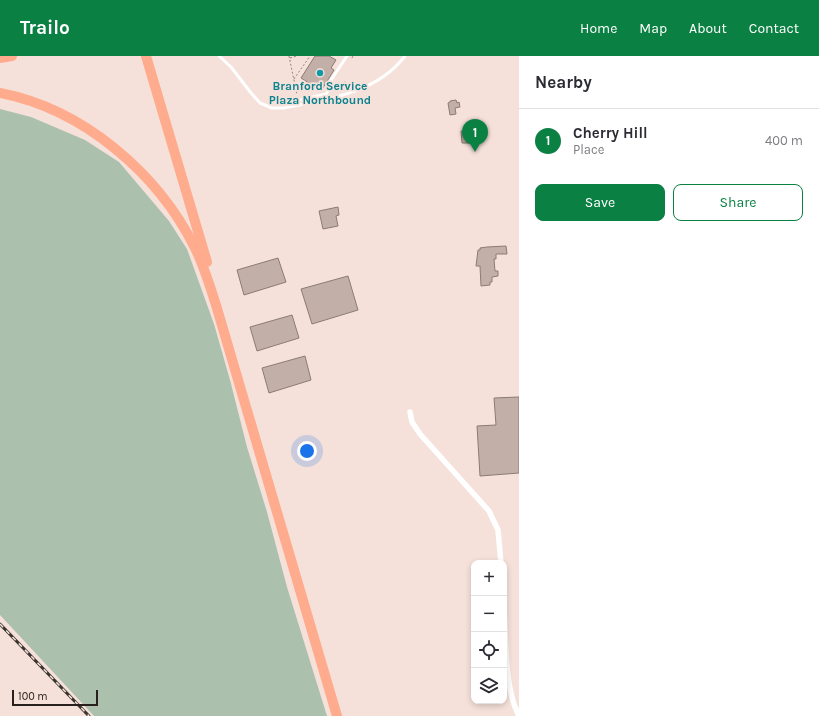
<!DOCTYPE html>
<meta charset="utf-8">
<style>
body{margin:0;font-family:Karla,sans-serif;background:#f2f2f3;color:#2b2b33}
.controls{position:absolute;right:12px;bottom:12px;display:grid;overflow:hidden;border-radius:8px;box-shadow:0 2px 6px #0003}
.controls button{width:36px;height:36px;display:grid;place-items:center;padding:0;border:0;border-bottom:1px solid #e1e1e2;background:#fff;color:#2b2b33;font:20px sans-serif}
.scale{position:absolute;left:12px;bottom:10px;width:86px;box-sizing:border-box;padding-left:4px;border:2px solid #27201d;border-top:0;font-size:11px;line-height:14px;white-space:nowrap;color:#27201d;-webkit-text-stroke:3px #f5e1da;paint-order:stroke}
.you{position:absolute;left:307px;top:395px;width:14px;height:14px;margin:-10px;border:3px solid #fff;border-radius:50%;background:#1a73e8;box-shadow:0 0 0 6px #1a73e833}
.badge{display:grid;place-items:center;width:26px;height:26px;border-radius:50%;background:#0b8043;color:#fff;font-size:13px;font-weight:700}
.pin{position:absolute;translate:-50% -33px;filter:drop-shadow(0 1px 2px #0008)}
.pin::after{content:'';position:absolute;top:21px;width:14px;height:12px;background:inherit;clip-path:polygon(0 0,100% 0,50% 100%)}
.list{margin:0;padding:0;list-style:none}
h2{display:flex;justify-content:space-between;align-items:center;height:52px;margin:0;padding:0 16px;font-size:17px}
h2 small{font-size:13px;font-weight:400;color:#7c7c81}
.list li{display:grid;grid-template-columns:26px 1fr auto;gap:12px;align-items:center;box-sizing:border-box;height:64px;padding:0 16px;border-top:1px solid #e1e1e2}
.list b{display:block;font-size:15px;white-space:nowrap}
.list p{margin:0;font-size:13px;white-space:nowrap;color:#7c7c81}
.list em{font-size:13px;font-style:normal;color:#7c7c81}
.actions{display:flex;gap:8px;padding:12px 16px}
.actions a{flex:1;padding:9px 0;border:1px solid #0b8043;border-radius:8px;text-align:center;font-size:14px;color:#0b8043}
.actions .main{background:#0b8043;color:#fff}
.icon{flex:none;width:22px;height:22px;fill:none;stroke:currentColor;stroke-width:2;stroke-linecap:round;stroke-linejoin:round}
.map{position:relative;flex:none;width:519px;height:660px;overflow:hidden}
header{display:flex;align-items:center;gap:24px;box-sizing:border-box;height:56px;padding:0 20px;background:#0b8043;color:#fff}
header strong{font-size:19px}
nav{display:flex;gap:22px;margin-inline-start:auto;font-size:14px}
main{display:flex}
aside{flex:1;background:#fff}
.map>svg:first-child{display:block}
.green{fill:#abc1ae}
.building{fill:#c2afa8;stroke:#8c7b74}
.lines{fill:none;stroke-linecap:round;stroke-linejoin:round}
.path{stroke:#92847f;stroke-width:1;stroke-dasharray:2 2;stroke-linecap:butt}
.service{stroke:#fff;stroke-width:3}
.minor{stroke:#fff;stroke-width:5.5}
.motorway{stroke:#ffab8d;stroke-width:10}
.rail-casing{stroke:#3c3430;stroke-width:3}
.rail{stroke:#f5e1da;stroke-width:1.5;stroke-dasharray:4.5;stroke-linecap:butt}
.culture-dot{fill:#0f9aa8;stroke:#f5e1da;stroke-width:1.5}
.labels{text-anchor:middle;stroke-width:3.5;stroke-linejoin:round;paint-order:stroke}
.culture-label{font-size:12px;font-weight:bold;fill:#0d838f;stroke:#f5e1da}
</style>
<header>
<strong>Trailo</strong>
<nav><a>Home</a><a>Map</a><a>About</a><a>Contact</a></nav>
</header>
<main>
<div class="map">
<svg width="519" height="660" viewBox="0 0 519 660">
<rect width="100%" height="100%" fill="#f5e1da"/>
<path class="green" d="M 0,53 L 31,61 L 85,84 L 119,106 L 169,165 L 187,193 L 214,268 L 230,324 L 247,391 L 267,456 L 287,531 L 327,660 L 94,660 L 0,559 Z"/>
<path class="building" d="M 315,0 L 329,0 L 336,4 L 331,12 L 334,14 L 321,35 L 301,22 Z
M 456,44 L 457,47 L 459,46 L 460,51 L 455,52 L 456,58 L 450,59 L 448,47 L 450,46 L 450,45 Z
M 469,69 L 473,69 L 475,71 L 475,74 L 483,74 L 484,82 L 480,82 L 480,86 L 475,86 L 475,87 L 462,87 L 461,75 L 467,75 L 467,71 Z
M 338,151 L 339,159 L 336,160 L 338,170 L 323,173 L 319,155 Z
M 506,190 L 507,198 L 496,198 L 496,203 L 494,203 L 495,215 L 498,215 L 498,220 L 492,221 L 492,226 L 490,226 L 490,229 L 481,230 L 480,210 L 476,210 L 478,194 L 480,194 L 480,192 L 487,191 Z
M 278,202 L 286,226 L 244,239 L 237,214 Z
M 348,220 L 358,254 L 312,268 L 301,233 Z
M 292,259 L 299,282 L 257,295 L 250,271 Z
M 305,300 L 311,324 L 269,337 L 262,312 Z
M 519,341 L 519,417 L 480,420 L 477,370 L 496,369 L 494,342 Z"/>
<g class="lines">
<path class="path" d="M 289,0 L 297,39
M 290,2 L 297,0
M 352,2 L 353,0
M 294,23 L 310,0
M 296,33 L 310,31 L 310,27
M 333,33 L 340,33 L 345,25"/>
<path class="service" d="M 219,0 L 231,11 L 251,37 L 260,47 L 272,52 L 284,52 C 327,43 376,38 405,0
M 271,44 C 289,49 309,41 326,38 L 328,35 L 331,24 L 347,0"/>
<path class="minor" d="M 410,356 L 412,366 L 420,378 L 489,455 L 498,474 L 501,507
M 504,550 C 506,582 504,632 519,660"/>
<path class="motorway" d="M 146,0 L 207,206
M 0,2 L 12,0
M 0,37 C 83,53 158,117 195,192 C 204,210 210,230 216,249 L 337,660"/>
<g class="rail-casing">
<path id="rail" d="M 0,568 L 89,660"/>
</g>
<use href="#rail" class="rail"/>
</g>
<circle class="culture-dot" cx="320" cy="17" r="4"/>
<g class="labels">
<g class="culture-label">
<text x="320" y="34">Branford Service<tspan x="320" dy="14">Plaza Northbound</tspan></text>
</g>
</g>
</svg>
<div class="controls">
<button>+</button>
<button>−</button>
<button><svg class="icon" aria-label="locate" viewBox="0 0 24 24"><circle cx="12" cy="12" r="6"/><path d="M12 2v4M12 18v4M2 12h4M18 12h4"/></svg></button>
<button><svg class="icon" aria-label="layers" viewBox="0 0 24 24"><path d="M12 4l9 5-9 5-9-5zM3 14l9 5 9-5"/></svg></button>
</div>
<div class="scale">100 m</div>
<div class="you"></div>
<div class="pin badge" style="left:475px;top:96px">1</div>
</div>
<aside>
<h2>Nearby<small></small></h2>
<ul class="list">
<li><span class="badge">1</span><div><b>Cherry Hill</b><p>Place</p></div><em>400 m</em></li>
</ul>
<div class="actions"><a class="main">Save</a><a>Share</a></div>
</aside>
</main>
